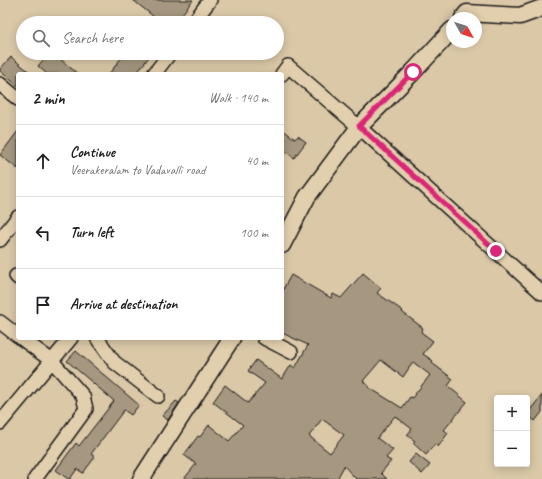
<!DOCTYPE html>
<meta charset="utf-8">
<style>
body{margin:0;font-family:Caveat,sans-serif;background:#f6f6f6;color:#202124}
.controls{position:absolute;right:12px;bottom:12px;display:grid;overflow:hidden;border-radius:4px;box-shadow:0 2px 10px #0003}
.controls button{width:36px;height:36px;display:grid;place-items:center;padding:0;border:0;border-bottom:1px solid #e0e0e0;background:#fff;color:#202124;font:20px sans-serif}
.compass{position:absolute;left:446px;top:12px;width:36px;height:36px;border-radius:50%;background:#fff;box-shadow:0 2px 10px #0003;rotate:129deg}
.stop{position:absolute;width:12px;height:12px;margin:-9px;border:3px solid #db2777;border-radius:50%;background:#fff}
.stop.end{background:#db2777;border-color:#fff;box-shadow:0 1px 4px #0008}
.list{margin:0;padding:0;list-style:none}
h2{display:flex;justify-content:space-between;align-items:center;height:52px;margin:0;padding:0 16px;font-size:17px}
h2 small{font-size:13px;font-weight:400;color:#757577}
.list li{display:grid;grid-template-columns:26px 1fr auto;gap:12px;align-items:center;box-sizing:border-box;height:72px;padding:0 16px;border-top:1px solid #e0e0e0}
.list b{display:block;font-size:15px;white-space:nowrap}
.list p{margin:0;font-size:13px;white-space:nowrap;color:#757577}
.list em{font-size:13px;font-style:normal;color:#757577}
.icon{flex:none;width:22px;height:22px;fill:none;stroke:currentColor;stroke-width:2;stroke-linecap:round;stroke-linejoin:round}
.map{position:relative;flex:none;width:542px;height:479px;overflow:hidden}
.search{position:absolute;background:#fff;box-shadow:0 2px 10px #0003;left:16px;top:16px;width:268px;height:44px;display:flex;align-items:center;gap:10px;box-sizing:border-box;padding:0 14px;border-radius:22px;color:#757577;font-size:15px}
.panel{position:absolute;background:#fff;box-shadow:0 2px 10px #0003;left:16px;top:72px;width:268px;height:268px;border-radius:4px}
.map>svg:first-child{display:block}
.building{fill:#a59780;stroke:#1c1c1c;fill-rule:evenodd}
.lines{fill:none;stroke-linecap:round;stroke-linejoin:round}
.minor-casing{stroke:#1c1c1c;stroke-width:16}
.tertiary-casing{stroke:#1c1c1c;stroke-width:19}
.minor{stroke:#e2cfad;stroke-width:13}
.tertiary{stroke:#e2cfad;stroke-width:16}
.route{stroke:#db2777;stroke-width:5}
</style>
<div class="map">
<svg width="542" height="479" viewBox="0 0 542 479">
<rect width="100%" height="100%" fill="#dac8a7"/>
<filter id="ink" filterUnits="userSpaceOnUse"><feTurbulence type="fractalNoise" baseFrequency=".025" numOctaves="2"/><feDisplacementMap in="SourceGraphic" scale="8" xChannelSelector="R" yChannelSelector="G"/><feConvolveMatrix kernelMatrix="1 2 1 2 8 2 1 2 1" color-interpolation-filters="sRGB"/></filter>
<g filter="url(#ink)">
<path class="building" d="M 133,0 L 193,0 L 175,23 L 148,23 L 153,16 Z
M 49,53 L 53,53 L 78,74 L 47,74 L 38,66 Z
M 125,53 L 152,53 L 136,74 L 109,74 Z
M 11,57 L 32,74 L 18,74 L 18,86 L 0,71 L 0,69 Z
M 282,129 L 295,139 L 298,136 L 306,142 L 294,158 L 286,152 L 286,151 L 282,147 Z
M 18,131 L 18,169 L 0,155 Z
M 363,273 L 381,288 L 377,293 L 403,311 L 402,312 L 423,328 L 421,332 L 433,341 L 423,354 L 433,361 L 432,363 L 453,379 L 448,386 L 467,402 L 444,430 L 448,433 L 438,447 L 435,444 L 426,455 L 413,443 L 415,441 L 407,435 L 412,429 L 395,416 L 377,438 L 393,450 L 386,458 L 391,461 L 381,473 L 387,479 L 356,479 L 344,466 L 337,479 L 184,479 L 196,464 L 184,455 L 198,436 L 200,437 L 209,425 L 229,441 L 243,425 L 213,402 L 225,385 L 248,403 L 265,383 L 248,371 L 256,360 L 282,379 L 291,365 L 295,368 L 308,345 L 282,333 L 282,291 L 291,275 L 331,298 L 333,294 L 341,298 ZM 381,360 L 403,377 L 413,362 L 430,375 L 412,398 L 410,397 L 402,408 L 368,387 L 368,385 L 363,381 ZM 322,419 L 344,435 L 330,453 L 309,436 Z
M 76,351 L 139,405 L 131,415 L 124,410 L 91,454 L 95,457 L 83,473 L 77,469 L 70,479 L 68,479 L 56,470 L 76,443 L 79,446 L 114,401 L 67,361 Z
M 542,395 L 542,412 L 535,421 L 527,414 Z
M 176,401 L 179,403 L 168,420 L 162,416 Z
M 416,454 L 430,465 L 422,474 L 409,462 Z"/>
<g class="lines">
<g class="minor-casing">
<path id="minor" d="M 193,23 L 210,0
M 154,74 L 170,53
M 282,74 L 288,66 L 359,127 L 542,293
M 0,84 L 18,99
M 0,240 L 18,217
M 16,276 L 18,278
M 0,322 L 18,336
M 21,338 L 52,361 L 83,396 L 86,409 L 35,479
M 97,338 L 114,362 L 158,396
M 264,338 L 291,352
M 0,423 L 71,338"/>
</g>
<g class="tertiary-casing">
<path id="tertiary" d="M 463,18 L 467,13 L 520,16 L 542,8
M 282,245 L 307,197 L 359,127 L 413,72 L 452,30
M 141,479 L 232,338"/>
</g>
<use href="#minor" class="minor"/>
<use href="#tertiary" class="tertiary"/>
</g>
</g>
<g class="lines" filter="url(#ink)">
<path class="route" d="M 413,72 L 359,126 L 496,251"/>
</g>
</svg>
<div class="controls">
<button>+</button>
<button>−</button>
</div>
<svg class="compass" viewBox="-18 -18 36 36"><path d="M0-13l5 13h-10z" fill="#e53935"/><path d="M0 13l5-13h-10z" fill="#757577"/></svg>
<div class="stop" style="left:413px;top:72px"></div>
<div class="stop end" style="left:496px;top:251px"></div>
<div class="search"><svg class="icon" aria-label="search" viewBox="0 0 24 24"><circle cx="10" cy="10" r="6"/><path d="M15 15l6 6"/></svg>Search here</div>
<section class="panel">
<h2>2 min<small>Walk · 140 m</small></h2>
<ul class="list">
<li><svg class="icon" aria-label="ahead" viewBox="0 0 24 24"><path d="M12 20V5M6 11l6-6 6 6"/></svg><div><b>Continue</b><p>Veerakeralam to Vadavalli road</p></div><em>40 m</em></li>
<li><svg class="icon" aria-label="left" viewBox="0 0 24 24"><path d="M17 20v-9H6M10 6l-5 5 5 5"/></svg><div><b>Turn left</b></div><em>100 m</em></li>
<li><svg class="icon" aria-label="arrive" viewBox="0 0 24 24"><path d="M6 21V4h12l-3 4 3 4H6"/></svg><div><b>Arrive at destination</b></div></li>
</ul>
</section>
</div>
